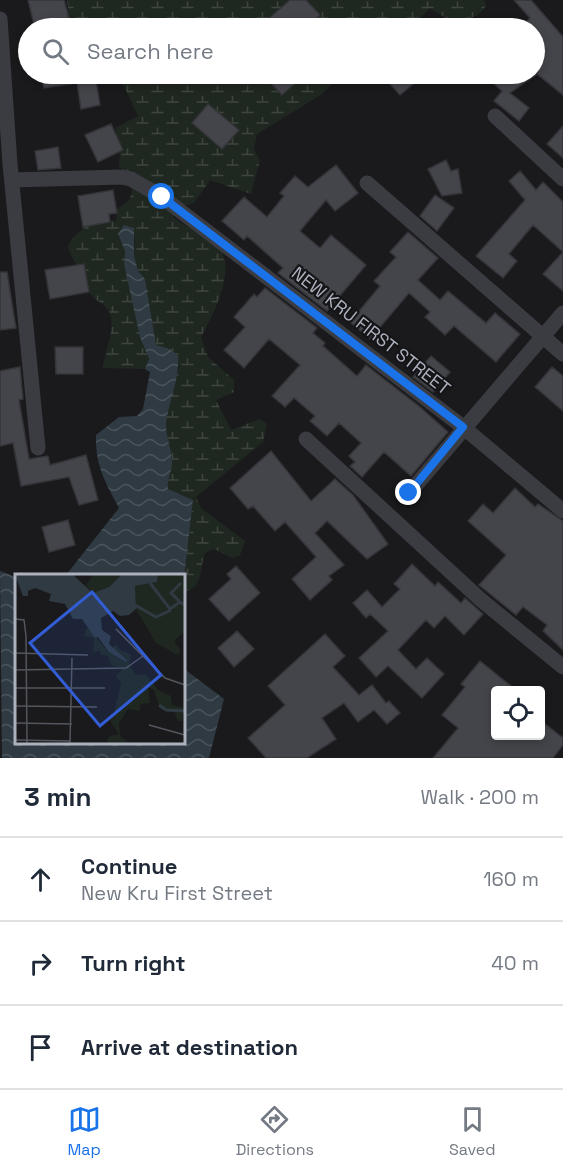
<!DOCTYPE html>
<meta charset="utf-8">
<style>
body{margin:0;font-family:"Space Grotesk",sans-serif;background:#f2f2f3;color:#1f2937}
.controls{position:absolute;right:18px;bottom:18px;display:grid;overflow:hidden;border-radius:6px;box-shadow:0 3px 9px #0003}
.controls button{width:54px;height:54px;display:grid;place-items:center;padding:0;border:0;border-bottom:2px solid #e0e1e3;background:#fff;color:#1f2937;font:30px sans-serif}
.stop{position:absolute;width:18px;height:18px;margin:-14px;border:4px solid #1a73e8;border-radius:50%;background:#fff}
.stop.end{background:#1a73e8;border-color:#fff;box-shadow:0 2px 6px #0008}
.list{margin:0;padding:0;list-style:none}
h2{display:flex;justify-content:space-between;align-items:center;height:78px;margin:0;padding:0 24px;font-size:26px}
h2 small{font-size:20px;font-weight:400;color:#747a83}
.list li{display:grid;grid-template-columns:39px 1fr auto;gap:18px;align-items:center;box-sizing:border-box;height:84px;padding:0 24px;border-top:2px solid #e0e1e3}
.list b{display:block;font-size:22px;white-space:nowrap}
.list p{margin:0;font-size:20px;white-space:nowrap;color:#747a83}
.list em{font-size:20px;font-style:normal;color:#747a83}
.icon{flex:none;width:33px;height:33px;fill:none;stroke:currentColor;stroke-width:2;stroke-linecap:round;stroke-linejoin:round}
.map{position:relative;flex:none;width:563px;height:758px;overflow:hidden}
.search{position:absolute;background:#fff;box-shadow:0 3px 9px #0003;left:18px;right:18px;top:18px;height:66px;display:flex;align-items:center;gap:15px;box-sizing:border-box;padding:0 21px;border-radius:33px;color:#747a83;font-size:22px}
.sheet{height:330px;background:#fff}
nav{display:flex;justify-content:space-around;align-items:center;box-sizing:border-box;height:84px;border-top:2px solid #e0e1e3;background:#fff;font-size:16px;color:#747a83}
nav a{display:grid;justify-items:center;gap:3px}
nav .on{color:#1a73e8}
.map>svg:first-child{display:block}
.wetland{fill:url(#wetland-marsh)}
.water{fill:url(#water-waves)}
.building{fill:#44454a;stroke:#343439;stroke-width:1.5}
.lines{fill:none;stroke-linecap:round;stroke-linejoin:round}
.street{stroke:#3b3c42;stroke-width:15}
.route{stroke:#1a73e8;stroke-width:8}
.labels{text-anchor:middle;stroke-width:4.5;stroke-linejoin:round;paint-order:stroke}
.street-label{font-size:18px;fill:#acb1bd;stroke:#151518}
.inset-river{fill:none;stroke:#2f3a42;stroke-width:3}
.inset-road{fill:none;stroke:#54565d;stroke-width:1.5}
.view{fill:#325dd4;fill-opacity:0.15;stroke:#325dd4;stroke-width:3}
.inset-edge{fill:none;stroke:#acb1bd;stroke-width:3}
</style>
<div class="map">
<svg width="563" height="758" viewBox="0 0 563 758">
<defs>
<pattern id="wetland-marsh" width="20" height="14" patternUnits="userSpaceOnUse" patternTransform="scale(1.5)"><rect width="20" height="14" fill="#1f2820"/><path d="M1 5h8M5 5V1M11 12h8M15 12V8" fill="none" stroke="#3d453e"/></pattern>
<pattern id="water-waves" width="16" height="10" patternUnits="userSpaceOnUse" patternTransform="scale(1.5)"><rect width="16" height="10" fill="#2f3a42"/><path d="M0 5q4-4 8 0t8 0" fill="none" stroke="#4a545b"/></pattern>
</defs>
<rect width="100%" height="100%" fill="#1a1a1d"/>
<path class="wetland" d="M 67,0 L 484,0 L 486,6 L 478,15 L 455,24 L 430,8 L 411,28 L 71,28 Z
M 112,74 L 342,74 L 322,94 L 257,134 L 254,149 L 260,161 L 251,194 L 210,180 L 194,203 L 180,207 L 173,217 C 186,227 203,235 216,245 C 240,264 212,317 201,337 L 208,357 L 234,380 L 234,392 L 216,400 L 231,430 L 259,419 L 267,424 L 263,442 L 196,497 L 201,508 L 245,541 L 240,555 L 233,558 L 214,549 L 205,553 C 199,569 204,588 183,592 L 193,500 L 168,490 C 167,476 171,473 172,463 C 172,450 166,438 166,426 C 167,406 174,386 179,367 L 170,349 L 156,346 L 145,280 L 138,271 L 134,255 L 135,237 L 118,235 L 125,251 L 124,265 L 149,362 L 145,369 L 103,368 C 105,351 114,333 111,317 C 109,304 96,303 90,293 C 87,288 87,281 83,275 C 77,265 72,259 68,247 C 75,230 97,217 116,221 L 117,209 L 130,200 L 134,179 L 119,166 L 120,147 L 115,128 L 138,116 L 124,86 Z"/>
<path class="water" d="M 124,225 L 134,228 L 134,255 L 138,271 L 145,279 L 156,345 L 170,349 L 178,356 C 180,379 168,402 166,425 C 166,436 172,450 172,462 C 172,472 167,477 168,489 L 193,500 L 183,588 L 183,575 L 66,575 L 119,508 C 105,482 95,465 96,435 L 119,417 L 137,416 L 143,409 L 150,372 L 145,369 L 149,359 L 140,337 L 124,264 L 125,251 L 118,234 Z
M 0,571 L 16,577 L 16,742 L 183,742 L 183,668 L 224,699 L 209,758 L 2,758 Z"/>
<path class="building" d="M 28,0 L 64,0 L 69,18 L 35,28 Z
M 290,0 L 306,0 L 320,15 L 317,18 L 331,28 L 258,28 Z
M 514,0 L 531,0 L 563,37 L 563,95 L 537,74 L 510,93 L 529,108 L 519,121 L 494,101 L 502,91 L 483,74 L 536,74 L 534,28 L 519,28 L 530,18 Z
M 41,74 L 95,74 L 100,105 L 81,109 L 77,83 L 44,88 Z
M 262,74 L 306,74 L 282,95 Z
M 381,74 L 425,74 L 400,95 Z
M 208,104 L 239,130 L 222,149 L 192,123 Z
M 111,124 L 123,150 L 98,162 L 85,135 Z
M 563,126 L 563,158 L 547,144 Z
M 58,147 L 61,168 L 38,170 L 35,151 Z
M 446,160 L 451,171 L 458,169 L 462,193 L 442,196 L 428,169 Z
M 336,165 L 358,193 L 335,211 L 326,200 L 300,231 L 320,248 L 331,235 L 366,265 L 327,311 L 278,273 L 283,268 L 247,236 L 244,240 L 222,221 L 244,197 L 267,217 L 284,196 L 280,193 L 295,176 L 308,187 Z
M 520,171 L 536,190 L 543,182 L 563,202 L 563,291 L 543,274 L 563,252 L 533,225 L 509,254 L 517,261 L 503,278 L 476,256 L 525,200 L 509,181 Z
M 113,190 L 117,213 L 109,214 L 110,222 L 83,227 L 78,196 Z
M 435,195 L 454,208 L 437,231 L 420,216 Z
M 408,232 L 438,258 L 418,280 L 440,300 L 448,291 L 486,323 L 495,313 L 520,334 L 496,362 L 454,326 L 445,335 L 425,317 L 430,312 L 409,293 L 370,339 L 350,322 L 380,286 L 374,281 L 396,257 L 390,252 Z
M 84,264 L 89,292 L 50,299 L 45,270 Z
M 0,272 L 7,272 L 16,328 L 0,330 Z
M 265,288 L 317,328 L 313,333 L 325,343 L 323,346 L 357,376 L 366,365 L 420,407 L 448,432 L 411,476 L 384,452 L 362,477 L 350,466 L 355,462 L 349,456 L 361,443 L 339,423 L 327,436 L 310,421 L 315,416 L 294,398 L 285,407 L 272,396 L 300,365 L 269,339 L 244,368 L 224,350 L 245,327 L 234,317 L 254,294 L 257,297 Z
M 55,347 L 83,347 L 83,374 L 56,374 Z
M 431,356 L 450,372 L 433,392 L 413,377 Z
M 20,367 L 23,399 L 19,400 L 29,459 L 48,456 L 50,465 L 86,455 L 98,500 L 79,505 L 69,477 L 21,486 L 13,443 L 0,446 L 0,371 Z
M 552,367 L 563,376 L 563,411 L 535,387 Z
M 271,451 L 311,501 L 335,479 L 353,495 L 388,544 L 367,559 L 327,521 L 315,533 L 344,565 L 329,576 L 332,580 L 310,600 L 292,579 L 316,557 L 285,522 L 275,531 L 253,506 L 248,509 L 230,488 Z
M 515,488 L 535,507 L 538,504 L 563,521 L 563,650 L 543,631 L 547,625 L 523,607 L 516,615 L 479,585 L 506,555 L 468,521 L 483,504 L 493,513 Z
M 68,520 L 75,545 L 49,552 L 42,527 Z
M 412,564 L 435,586 L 438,582 L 461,603 L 465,598 L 483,614 L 464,635 L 445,616 L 434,628 L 426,620 L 398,650 L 416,669 L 427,658 L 444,674 L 422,698 L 388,666 L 376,677 L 359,658 L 388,631 L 370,614 L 366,618 L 353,603 L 367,590 L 382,607 L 400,589 L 394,584 Z
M 236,566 L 260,593 L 229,621 L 209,599 L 231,579 L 227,574 Z
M 237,631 L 254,649 L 234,667 L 218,648 Z
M 325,634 L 345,656 L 333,667 L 359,695 L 372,685 L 386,703 L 389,701 L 400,713 L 387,724 L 374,710 L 358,722 L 344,703 L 322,718 L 336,739 L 307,758 L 266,758 L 248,738 L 285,705 L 268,686 Z
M 480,661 L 516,690 L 495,690 L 495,735 L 540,735 L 540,720 L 563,738 L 563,745 L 553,758 L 433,758 L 458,728 L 442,715 L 465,687 L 461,684 Z"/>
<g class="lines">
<path class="street" d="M 0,19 L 10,164 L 38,448
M 495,116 L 563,179
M 12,180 L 122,177 L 131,179 L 162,197 L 463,427 L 563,511
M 367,183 L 563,354
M 306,439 L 480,599 L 563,667
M 409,493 L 563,313"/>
</g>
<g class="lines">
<path class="route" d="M 162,197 L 463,427 L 409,493"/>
</g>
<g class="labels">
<g class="street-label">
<text transform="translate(371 331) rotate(38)" y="6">NEW KRU FIRST STREET</text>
</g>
</g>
<g transform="translate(15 574)">
<rect width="170" height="170" fill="#1a1a1d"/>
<path d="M 78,1 L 106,1 L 94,13 L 78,19 L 71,11 ZM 143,1 L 169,1 L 169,58 L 159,67 L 165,76 L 163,81 L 141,69 L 121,35 L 120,12 L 142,8 ZM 72,53 L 93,77 L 112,86 L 97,75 L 101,70 L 105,76 L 116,80 L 114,91 L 121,101 L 131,100 L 143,116 L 156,122 L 157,131 L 169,134 L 167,147 L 163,147 L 159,137 L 145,134 L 139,116 L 133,113 L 135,129 L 125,130 L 125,137 L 113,135 L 104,149 L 105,162 L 114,169 L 92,169 L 93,163 L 104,160 L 93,143 L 99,139 L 106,110 L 101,102 L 108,94 L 97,92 L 93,82 L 86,81 L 85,76 L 78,79 L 79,64 L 69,62 Z" fill="#1f2820"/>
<path d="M 0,1 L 58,1 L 78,19 L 94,13 L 106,1 L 143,1 L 142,8 L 120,12 L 121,35 L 114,41 L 105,42 L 98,37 L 86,44 L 87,56 L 96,62 L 94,70 L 112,86 L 111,88 L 94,78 L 83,63 L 80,64 L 67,45 L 58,45 L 50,30 L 34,27 L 36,20 L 20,14 L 13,17 L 13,22 L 8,22 Z" fill="#2f3a42"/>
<path class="inset-river" d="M 135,9 L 155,35 L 165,28 L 170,31M 164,27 L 156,19 L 166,9M 120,31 L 141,43 L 156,36M 144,131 L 151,136 L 170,137"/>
<path class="inset-road" d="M 0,45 L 9,46 L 11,62 L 12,169M 101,55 L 150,104 L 170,111M 0,79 L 73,81M 0,96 L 111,94 L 128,82M 0,114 L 90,114M 0,132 L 82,133M 0,149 L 57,150M 134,151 L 170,161M 0,166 L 55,167M 55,169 L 57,84"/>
<path class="view" d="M 77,18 L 146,101 L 85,152 L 15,69 Z"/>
<rect width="170" height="170" class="inset-edge"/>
</g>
</svg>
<div class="controls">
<button><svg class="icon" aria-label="locate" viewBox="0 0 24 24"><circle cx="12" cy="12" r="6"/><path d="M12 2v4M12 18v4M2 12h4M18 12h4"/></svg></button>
</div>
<div class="stop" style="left:162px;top:197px"></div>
<div class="stop end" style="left:409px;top:493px"></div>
<div class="search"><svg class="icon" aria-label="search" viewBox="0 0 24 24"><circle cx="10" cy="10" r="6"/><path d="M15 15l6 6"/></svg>Search here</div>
</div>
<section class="sheet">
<h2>3 min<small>Walk · 200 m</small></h2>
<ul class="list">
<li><svg class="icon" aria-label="ahead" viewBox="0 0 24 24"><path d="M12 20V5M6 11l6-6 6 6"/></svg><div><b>Continue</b><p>New Kru First Street</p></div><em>160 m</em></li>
<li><svg class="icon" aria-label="right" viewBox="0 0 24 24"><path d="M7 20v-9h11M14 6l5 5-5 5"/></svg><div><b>Turn right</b></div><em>40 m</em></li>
<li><svg class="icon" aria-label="arrive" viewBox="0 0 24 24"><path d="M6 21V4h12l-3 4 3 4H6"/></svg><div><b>Arrive at destination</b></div></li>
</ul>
</section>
<nav>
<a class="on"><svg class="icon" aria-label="map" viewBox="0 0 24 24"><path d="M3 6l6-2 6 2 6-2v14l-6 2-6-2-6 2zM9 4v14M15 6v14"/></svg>Map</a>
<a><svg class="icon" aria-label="directions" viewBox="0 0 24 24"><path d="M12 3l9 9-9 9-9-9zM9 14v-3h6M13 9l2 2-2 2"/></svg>Directions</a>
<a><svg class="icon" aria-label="saved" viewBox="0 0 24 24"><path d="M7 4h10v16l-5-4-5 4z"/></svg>Saved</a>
</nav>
